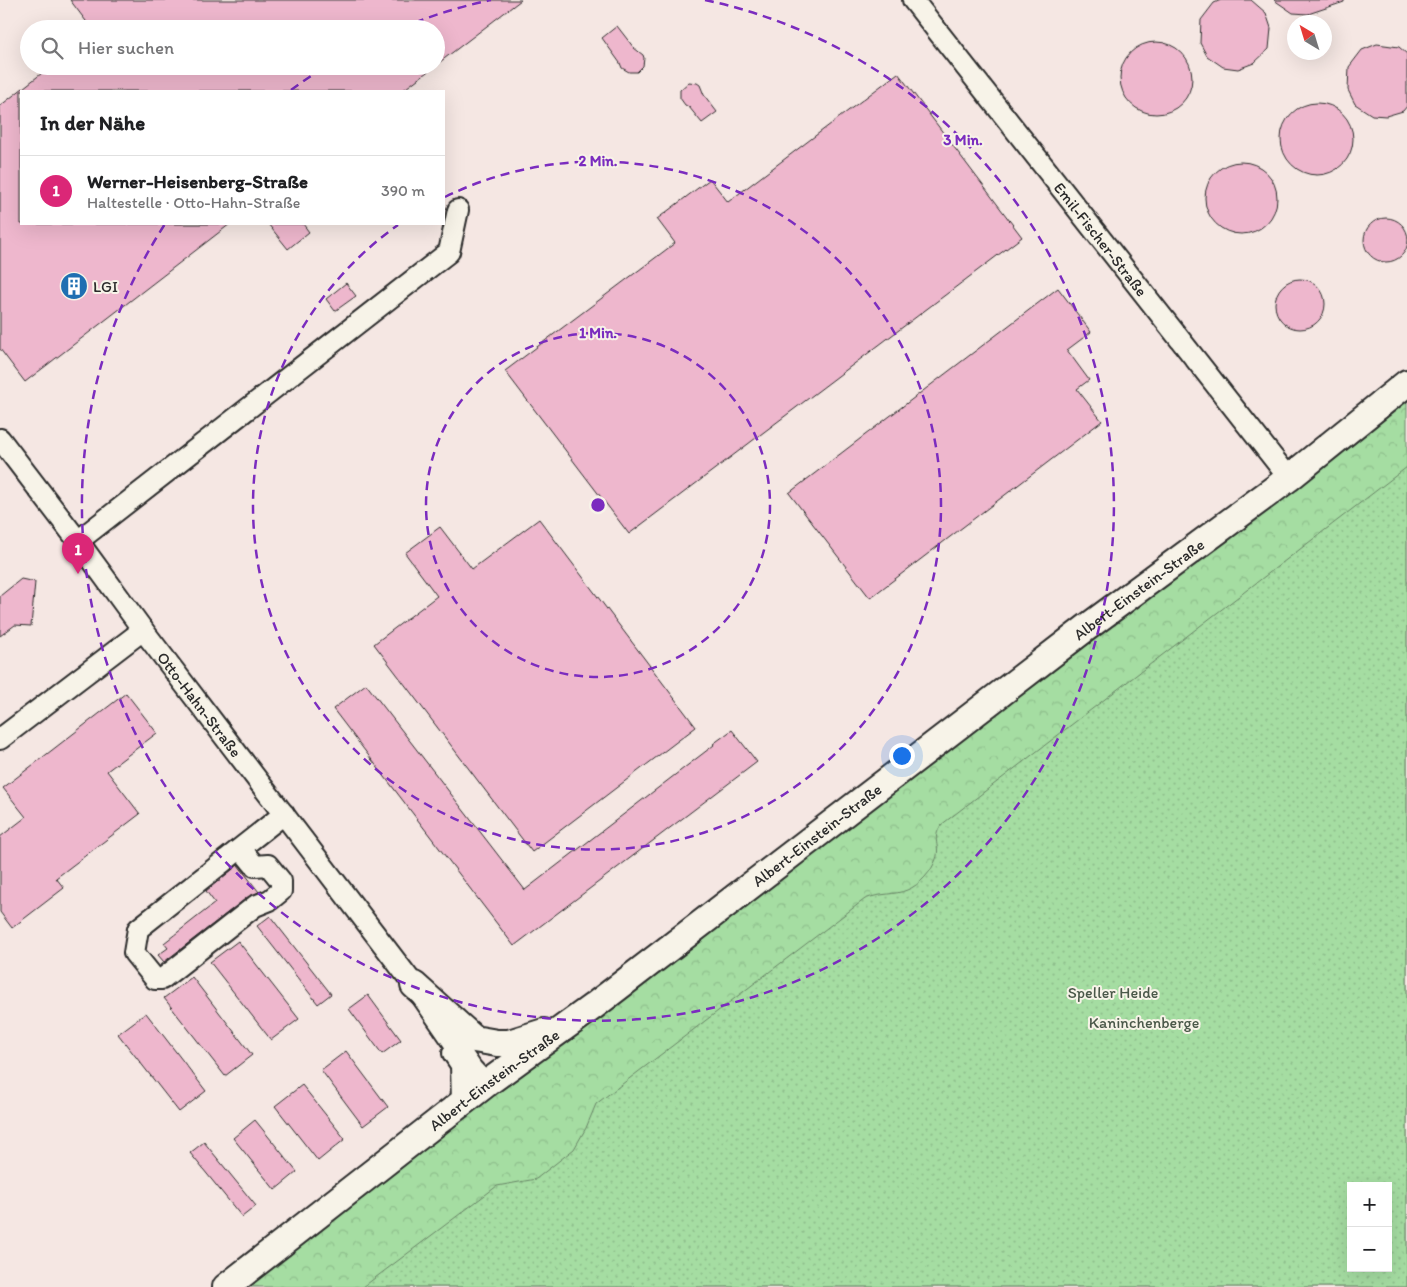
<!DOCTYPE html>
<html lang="de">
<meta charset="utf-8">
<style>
body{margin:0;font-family:Itim,sans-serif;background:#f2f2f2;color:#202124}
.controls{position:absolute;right:15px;bottom:15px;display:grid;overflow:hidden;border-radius:0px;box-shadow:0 5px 20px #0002}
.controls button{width:45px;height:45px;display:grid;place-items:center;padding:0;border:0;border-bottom:1px solid #e0e0e0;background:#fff;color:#202124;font:25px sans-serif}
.compass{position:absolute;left:1287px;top:15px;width:45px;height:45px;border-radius:50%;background:#fff;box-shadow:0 5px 20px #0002;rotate:322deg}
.you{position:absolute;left:901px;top:755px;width:18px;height:18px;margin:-12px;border:4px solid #fff;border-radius:50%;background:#1a73e8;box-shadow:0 0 0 8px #1a73e833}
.badge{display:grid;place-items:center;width:32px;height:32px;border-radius:50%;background:#db2777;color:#fff;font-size:16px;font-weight:700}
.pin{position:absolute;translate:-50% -41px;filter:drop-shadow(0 1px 2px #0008)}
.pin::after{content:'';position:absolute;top:26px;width:18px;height:15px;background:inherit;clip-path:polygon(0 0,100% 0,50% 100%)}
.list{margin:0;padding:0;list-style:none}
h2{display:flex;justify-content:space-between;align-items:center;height:65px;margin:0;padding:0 20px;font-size:21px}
h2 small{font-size:16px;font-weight:400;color:#757577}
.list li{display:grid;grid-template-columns:32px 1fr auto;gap:15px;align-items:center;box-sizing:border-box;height:70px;padding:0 20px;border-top:1px solid #e0e0e0}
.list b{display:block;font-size:19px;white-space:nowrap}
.list p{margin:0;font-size:16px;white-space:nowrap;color:#757577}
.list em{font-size:16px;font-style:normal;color:#757577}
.icon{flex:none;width:28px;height:28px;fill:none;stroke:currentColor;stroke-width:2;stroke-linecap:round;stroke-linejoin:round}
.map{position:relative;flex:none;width:1407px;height:1287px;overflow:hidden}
.search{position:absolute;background:#fff;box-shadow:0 5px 20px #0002;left:20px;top:20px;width:425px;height:55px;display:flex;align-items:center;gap:12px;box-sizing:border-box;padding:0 18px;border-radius:28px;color:#757577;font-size:19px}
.panel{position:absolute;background:#fff;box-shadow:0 5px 20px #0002;left:20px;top:90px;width:425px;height:135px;border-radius:0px}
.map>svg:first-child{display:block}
.forest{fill:url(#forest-crowns);stroke:#688466;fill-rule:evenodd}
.park{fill:url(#park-dots);stroke:#688466;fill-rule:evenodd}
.building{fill:#eeb7cd;stroke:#2b2b2b}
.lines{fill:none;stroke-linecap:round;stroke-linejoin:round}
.minor-casing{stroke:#2b2b2b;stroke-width:24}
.major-casing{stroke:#2b2b2b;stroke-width:30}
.minor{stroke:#f7f3e8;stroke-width:20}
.major{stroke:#f7f3e8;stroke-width:26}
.ring{fill:none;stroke:#7b2cbf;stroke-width:2.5;stroke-dasharray:9 6}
.labels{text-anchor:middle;stroke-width:4;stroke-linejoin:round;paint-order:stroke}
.street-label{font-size:16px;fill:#2b2b2b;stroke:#f7f3e8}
.poi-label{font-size:16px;fill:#2b2b2b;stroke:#f7f3e8;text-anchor:start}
.park-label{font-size:16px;fill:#4a5849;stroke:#f7f3e8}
.centre{fill:#7b2cbf;stroke:#f7f3e8;stroke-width:2.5}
.ring-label{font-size:15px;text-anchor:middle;font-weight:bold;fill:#7b2cbf;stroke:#f7f3e8;stroke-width:4;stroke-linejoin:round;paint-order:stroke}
</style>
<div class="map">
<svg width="1407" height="1287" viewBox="0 0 1407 1287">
<defs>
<pattern id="forest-crowns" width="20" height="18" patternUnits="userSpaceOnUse" patternTransform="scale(1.25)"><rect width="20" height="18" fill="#a5dda2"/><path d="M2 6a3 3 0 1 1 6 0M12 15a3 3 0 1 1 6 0" fill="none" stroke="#8ebe8c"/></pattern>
<pattern id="park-dots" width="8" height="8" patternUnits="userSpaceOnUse" patternTransform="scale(1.25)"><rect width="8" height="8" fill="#a5dda2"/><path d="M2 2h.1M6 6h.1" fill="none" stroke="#8ebe8c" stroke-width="1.8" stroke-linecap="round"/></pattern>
</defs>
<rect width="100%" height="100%" fill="#f5e7e3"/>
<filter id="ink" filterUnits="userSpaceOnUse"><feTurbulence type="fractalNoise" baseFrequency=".02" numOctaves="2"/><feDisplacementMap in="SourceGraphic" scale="10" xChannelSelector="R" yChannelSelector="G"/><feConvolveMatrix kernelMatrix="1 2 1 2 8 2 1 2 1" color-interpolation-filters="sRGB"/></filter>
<g filter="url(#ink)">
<path class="forest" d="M 1407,394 L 1407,1287 L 245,1287 ZM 1351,1186 L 1388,1186 L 1388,1268 L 1351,1268 Z"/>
<path class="park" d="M 1407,467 L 1407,1287 L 363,1287 L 497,1186 L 536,1179 L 574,1149 L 586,1128 L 596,1104 L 865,899 C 879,893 896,895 907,890 C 920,885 932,871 936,859 C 941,845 931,841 941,825 ZM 1351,1186 L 1388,1186 L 1388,1268 L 1351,1268 Z"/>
<path class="building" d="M 70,0 L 521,0 L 436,65 L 436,29 L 92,29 Z
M 1221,0 L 1251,0 L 1266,13 L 1271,28 L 1269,49 L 1254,63 L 1238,69 L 1223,67 L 1207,56 L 1200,43 L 1201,20 L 1214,3 Z
M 1274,0 L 1344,0 L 1344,2 L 1308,14 L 1293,13 Z
M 617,26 L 634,48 L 643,55 L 644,58 L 643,66 L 637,72 L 629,72 L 622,68 L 620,63 L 602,38 Z
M1120 78a36 36 0 1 1 72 0a36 36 0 1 1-72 0Z
M 1377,44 L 1399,47 L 1407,54 L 1407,106 L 1403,111 L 1386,116 L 1372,115 L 1355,104 L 1348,90 L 1349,67 L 1362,50 Z
M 51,66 L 435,66 L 402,91 L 21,91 L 21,224 L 230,224 L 25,382 L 0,349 L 0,106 Z
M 898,73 L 1022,237 L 629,534 L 505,371 L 675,243 L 657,219 L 710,179 L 728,202 Z
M 689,82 L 697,83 L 700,85 L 704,95 L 717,112 L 702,123 L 689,107 L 685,105 L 680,98 L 680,90 Z
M1281 139a36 36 0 1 1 72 0a36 36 0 1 1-72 0Z
M1205 198a36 36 0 1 1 72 0a36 36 0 1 1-72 0Z
M1364 240a22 22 0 1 1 44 0a22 22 0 1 1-44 0Z
M 268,224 L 303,224 L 309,232 L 288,249 Z
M1275 304a25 25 0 1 1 50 0a25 25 0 1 1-50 0Z
M 346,283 L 356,296 L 335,311 L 326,299 Z
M 1058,288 L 1091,332 L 1067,350 L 1089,380 L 1077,389 L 1102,421 L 870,598 L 789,493 Z
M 539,519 L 696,727 L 532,852 L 374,644 L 437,596 L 405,553 L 440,527 L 472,569 Z
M 21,579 L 35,582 L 31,626 L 15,625 L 0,636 L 0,596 Z
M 366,684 L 525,890 L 714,745 L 713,744 L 732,730 L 757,762 L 514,946 L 333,709 Z
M 126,693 L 157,733 L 107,771 L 140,814 L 56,878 L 64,888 L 12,928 L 0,912 L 0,837 L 26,817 L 3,788 Z
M 238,865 L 259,892 L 248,897 L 164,962 L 158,955 L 168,948 L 164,943 L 215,903 L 206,891 Z
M 270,916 L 331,994 L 318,1004 L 257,926 Z
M 238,941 L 299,1019 L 271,1040 L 210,962 Z
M 192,977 L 252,1055 L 225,1076 L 164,998 Z
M 368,995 L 401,1040 L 382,1054 L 349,1009 Z
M 146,1013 L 206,1091 L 179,1112 L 118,1034 Z
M 346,1051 L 388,1107 L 363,1126 L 321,1070 Z
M 302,1085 L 345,1139 L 318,1161 L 275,1106 Z
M 255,1120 L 297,1172 L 275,1190 L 233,1138 Z
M 204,1142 L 256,1206 L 242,1217 L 190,1153 Z"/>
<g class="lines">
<g class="minor-casing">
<g id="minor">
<path id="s1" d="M 913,0 L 1289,478"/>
<path id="s2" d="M 0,439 L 78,541 L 143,630 L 414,985 L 472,1069 L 486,1084"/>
<path d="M 78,541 L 449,252 L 458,210"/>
<path d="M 0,739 L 143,630"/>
<path d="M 241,849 L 255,866 L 268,865 L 281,881 L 281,891 L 270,900 L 255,906 L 162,979 L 155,979 L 134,953 L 138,929 L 284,814"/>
<path d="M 453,1053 L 461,1065 L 462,1102"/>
</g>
</g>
<g class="major-casing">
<g id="major">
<path d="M 414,985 L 474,1039 L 497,1043 L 509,1043 L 544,1032"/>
<path id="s3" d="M 226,1287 L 486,1084 L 595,1005 L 1086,628 L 1289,478 L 1407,383"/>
</g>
</g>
<use href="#minor" class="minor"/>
<use href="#major" class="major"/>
</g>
</g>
<g class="ring">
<circle cx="598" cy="505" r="172"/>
<path d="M445 197A344 344 0 1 1 398 225"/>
<path d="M291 90A516 516 0 0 1 325 67M401 28A516 516 0 0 1 491 0M705 0A516 516 0 1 1 165 224"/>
</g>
<defs>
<g id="building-disc" transform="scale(1.4375)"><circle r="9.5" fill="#1f6fb2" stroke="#f7f3e8"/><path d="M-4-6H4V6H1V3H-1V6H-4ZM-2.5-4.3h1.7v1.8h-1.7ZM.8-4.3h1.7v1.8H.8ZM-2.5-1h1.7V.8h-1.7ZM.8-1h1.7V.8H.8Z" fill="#fff"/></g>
</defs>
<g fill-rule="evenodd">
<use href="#building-disc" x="74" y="286"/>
</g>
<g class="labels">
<g class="street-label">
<text dy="6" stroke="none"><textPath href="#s1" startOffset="304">Emil-Fischer-Straße</textPath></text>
<text dy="6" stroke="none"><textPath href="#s3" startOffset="1149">Albert-Einstein-Straße</textPath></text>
<text dy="6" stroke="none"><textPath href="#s2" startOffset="332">Otto-Hahn-Straße</textPath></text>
<text dy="6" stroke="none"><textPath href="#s3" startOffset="744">Albert-Einstein-Straße</textPath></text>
<text dy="6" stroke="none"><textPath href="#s3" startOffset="339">Albert-Einstein-Straße</textPath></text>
</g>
<g class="poi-label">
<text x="93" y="292">LGI</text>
</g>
<g class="park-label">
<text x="1113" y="998">Speller Heide</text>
<text x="1144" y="1028">Kaninchenberge</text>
</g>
</g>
<circle cx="598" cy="505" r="8" class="centre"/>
<g class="ring-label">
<text x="963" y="145">3 Min.</text>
<text x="598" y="166">2 Min.</text>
<text x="598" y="338">1 Min.</text>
</g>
</svg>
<div class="controls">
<button>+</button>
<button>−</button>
</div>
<svg class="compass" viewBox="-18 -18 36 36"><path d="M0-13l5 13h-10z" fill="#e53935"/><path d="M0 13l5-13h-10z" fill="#757577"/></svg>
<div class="you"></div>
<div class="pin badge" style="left:78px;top:574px">1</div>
<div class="search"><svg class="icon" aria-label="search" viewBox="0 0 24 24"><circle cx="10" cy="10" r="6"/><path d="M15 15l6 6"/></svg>Hier suchen</div>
<section class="panel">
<h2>In der Nähe<small></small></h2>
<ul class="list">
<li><span class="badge">1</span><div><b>Werner-Heisenberg-Straße</b><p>Haltestelle · Otto-Hahn-Straße</p></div><em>390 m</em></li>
</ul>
</section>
</div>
